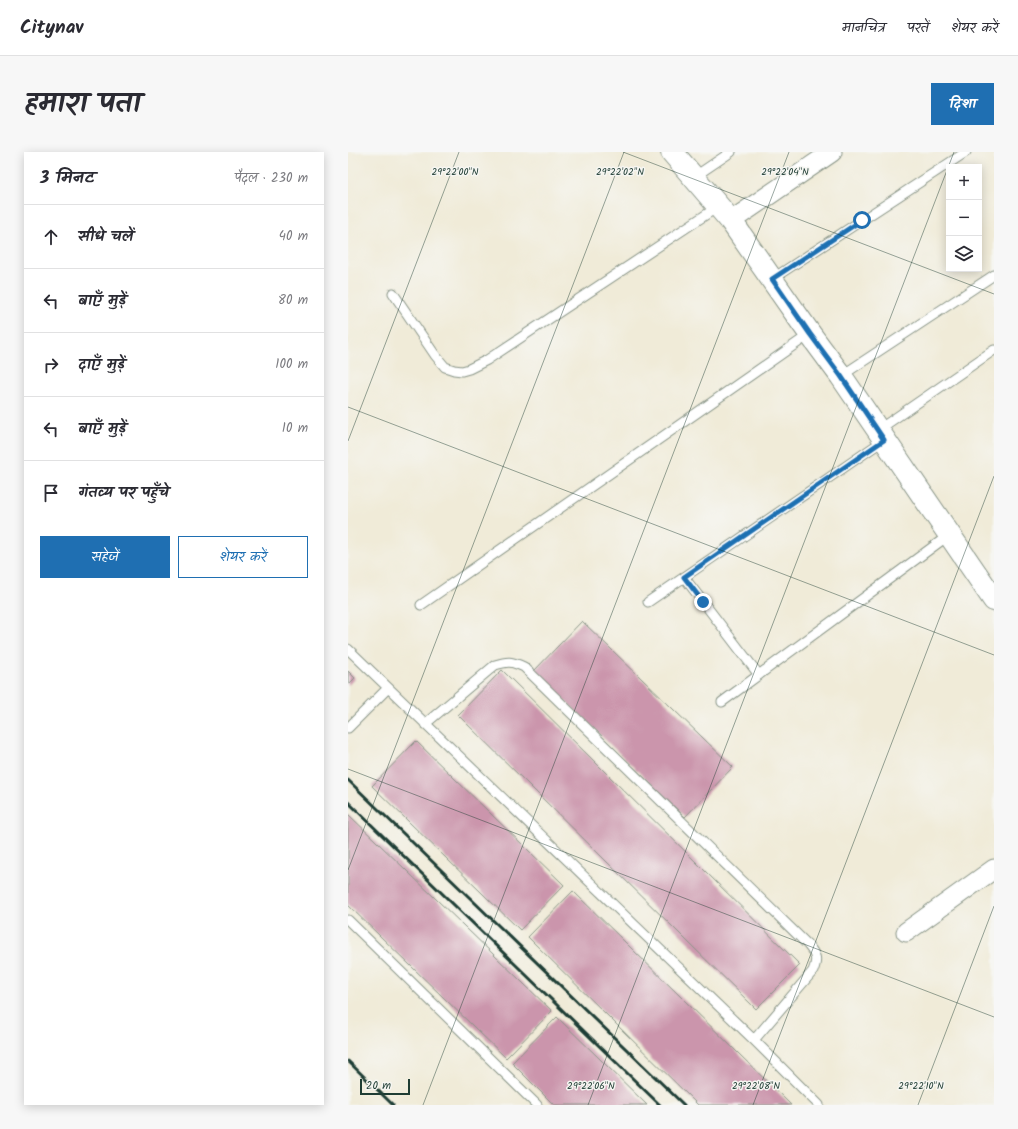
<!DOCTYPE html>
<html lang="hi">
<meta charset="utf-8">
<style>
body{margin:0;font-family:Kalam,"Playpen Sans Deva",sans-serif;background:#f7f7f7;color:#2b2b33}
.controls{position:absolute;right:12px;top:12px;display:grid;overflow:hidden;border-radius:0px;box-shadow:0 2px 10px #0003}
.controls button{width:36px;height:36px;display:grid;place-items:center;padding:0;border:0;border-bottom:1px solid #e1e1e2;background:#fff;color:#2b2b33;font:20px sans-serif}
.scale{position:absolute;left:12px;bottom:10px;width:50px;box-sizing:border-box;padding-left:4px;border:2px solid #1f3d34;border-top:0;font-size:11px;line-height:14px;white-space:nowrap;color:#1f3d34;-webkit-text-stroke:3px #f6f6f2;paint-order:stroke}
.stop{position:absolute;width:12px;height:12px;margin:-9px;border:3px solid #1f6fb2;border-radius:50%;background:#fff}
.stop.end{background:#1f6fb2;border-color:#fff;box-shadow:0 1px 4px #0008}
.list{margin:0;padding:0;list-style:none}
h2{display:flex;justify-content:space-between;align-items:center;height:52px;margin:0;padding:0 16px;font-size:17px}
h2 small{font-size:13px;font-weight:400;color:#7c7c81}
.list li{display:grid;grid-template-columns:26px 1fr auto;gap:12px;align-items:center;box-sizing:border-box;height:64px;padding:0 16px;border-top:1px solid #e1e1e2}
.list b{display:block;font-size:15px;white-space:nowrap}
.list em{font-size:13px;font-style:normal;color:#7c7c81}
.actions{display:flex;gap:8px;padding:12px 16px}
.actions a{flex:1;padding:9px 0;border:1px solid #1f6fb2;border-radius:0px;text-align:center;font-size:14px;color:#1f6fb2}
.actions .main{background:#1f6fb2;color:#fff}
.icon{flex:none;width:22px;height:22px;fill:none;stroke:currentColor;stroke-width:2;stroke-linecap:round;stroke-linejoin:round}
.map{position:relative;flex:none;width:646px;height:953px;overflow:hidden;border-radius:0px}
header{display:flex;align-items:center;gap:24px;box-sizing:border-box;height:56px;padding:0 20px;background:#fff;border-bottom:1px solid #e1e1e2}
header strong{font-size:19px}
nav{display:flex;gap:22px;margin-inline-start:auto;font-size:14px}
.intro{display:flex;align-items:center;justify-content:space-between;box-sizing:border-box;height:96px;padding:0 24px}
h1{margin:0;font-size:28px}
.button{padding:10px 18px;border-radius:0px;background:#1f6fb2;color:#fff;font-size:14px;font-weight:700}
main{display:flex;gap:24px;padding:0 24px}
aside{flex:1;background:#fff;border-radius:0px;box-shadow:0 2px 10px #0003}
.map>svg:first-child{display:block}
.building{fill:#cb95ac}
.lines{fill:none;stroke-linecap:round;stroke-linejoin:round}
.lane-casing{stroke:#889486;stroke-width:11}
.street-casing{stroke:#889486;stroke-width:21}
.secondary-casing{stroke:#889486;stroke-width:24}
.lane{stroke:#fff;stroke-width:9}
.street{stroke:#fff;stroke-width:19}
.secondary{stroke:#fff;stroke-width:22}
.rail{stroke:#1f3d34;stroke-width:3}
.route{stroke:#1f6fb2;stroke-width:5}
.ticks{fill:none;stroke:#1f3d34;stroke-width:1;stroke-opacity:0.45}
.ticks-label{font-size:10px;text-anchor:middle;fill:#1f3d34;stroke:#f6f6f2;stroke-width:3;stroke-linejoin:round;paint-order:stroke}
</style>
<header>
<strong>Citynav</strong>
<nav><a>मानचित्र</a><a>परतें</a><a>शेयर करें</a></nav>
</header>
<div class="intro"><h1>हमारा पता</h1><a class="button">दिशा</a></div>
<main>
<aside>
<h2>3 मिनट<small>पैदल · 230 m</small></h2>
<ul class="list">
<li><svg class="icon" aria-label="ahead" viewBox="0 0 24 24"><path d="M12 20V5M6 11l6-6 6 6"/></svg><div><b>सीधे चलें</b></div><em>40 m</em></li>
<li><svg class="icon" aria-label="left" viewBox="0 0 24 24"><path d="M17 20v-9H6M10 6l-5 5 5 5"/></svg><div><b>बाएँ मुड़ें</b></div><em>80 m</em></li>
<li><svg class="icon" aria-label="right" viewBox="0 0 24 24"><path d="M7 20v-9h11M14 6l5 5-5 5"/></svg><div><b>दाएँ मुड़ें</b></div><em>100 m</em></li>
<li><svg class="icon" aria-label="left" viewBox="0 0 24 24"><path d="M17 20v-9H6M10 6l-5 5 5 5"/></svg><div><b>बाएँ मुड़ें</b></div><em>10 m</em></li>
<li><svg class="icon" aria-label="arrive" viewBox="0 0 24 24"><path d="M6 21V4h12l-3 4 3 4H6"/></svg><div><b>गंतव्य पर पहुँचे</b></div></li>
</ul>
<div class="actions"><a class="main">सहेजें</a><a>शेयर करें</a></div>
</aside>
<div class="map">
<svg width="646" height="953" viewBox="0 0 646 953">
<rect width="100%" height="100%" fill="#f6f6f2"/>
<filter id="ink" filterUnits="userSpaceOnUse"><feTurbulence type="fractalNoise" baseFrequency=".025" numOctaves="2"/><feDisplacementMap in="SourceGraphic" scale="8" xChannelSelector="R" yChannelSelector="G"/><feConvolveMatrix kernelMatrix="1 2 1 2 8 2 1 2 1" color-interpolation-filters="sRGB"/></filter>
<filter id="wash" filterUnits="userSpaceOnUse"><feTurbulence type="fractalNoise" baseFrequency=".012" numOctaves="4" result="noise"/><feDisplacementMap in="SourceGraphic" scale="16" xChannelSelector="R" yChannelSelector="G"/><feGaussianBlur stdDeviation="0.9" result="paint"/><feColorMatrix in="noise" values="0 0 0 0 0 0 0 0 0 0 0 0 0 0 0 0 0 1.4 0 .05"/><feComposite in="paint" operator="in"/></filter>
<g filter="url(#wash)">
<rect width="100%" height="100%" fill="#f0ebd8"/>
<g id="blocks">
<path class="building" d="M 234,469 L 385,615 L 337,665 L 186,519 Z
M 154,518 L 452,813 L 408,857 L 110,563 Z
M 0,519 L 7,526 L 0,533 Z
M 68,589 L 216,733 L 172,778 L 24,634 Z
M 0,662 L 204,859 L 158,906 L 0,753 Z
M 225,739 L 443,953 L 350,953 L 180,785 Z
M 209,865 L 299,953 L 206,953 L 164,911 Z"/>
</g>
</g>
<g filter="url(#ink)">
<use href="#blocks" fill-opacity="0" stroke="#889486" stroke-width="1"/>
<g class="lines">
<g class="lane-casing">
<path id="lane" d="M 346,25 L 383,0
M 424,127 L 618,0
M 45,141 L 87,203 L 97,215 L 106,218 L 114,219 L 121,217 L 139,208 L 371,54
M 493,224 L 646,123
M 530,278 L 646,198
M 336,425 L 411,523
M 300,450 L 536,288
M 73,453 L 462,182
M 0,497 L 406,888 L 471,953
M 374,550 L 601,383
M 77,572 L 147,513 C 160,509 163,509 176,515 L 460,793 C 468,803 470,807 465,819 L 406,888
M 0,576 L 40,536
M 0,768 L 189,953"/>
</g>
<g class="street-casing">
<path id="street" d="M 383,69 L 484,0
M 558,780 L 646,717"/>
</g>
<g class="secondary-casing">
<path id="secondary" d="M 324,0 L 383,69 L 462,182 L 493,224 L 646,448"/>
</g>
<use href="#lane" class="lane"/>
<use href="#street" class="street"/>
<use href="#secondary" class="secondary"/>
<path class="rail" d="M 0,628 L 336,953
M 0,650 L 312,953
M 0,909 L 45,953"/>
</g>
</g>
<g class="lines" filter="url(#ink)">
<path class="route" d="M 355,450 L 336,425 L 536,288 L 493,224 L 462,182 L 424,127 L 514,68"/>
</g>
<path class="ticks" d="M 275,0 L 646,142M 0,255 L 646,503M 0,289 L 111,0M 0,617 L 646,865M 0,718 L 276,0M 75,953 L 441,0M 240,953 L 606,0M 405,953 L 646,324M 570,953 L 646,754"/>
<g class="ticks-label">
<text x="107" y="23">29°22'00"N</text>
<text x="272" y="23">29°22'02"N</text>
<text x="437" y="23">29°22'04"N</text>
<text x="243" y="937">29°22'06"N</text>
<text x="408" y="937">29°22'08"N</text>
<text x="573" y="937">29°22'10"N</text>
</g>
</svg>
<div class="controls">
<button>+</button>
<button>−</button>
<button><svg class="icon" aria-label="layers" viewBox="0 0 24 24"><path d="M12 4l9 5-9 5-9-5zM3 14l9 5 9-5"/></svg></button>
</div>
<div class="scale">20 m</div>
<div class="stop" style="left:514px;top:68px"></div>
<div class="stop end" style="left:355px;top:450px"></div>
</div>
</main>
